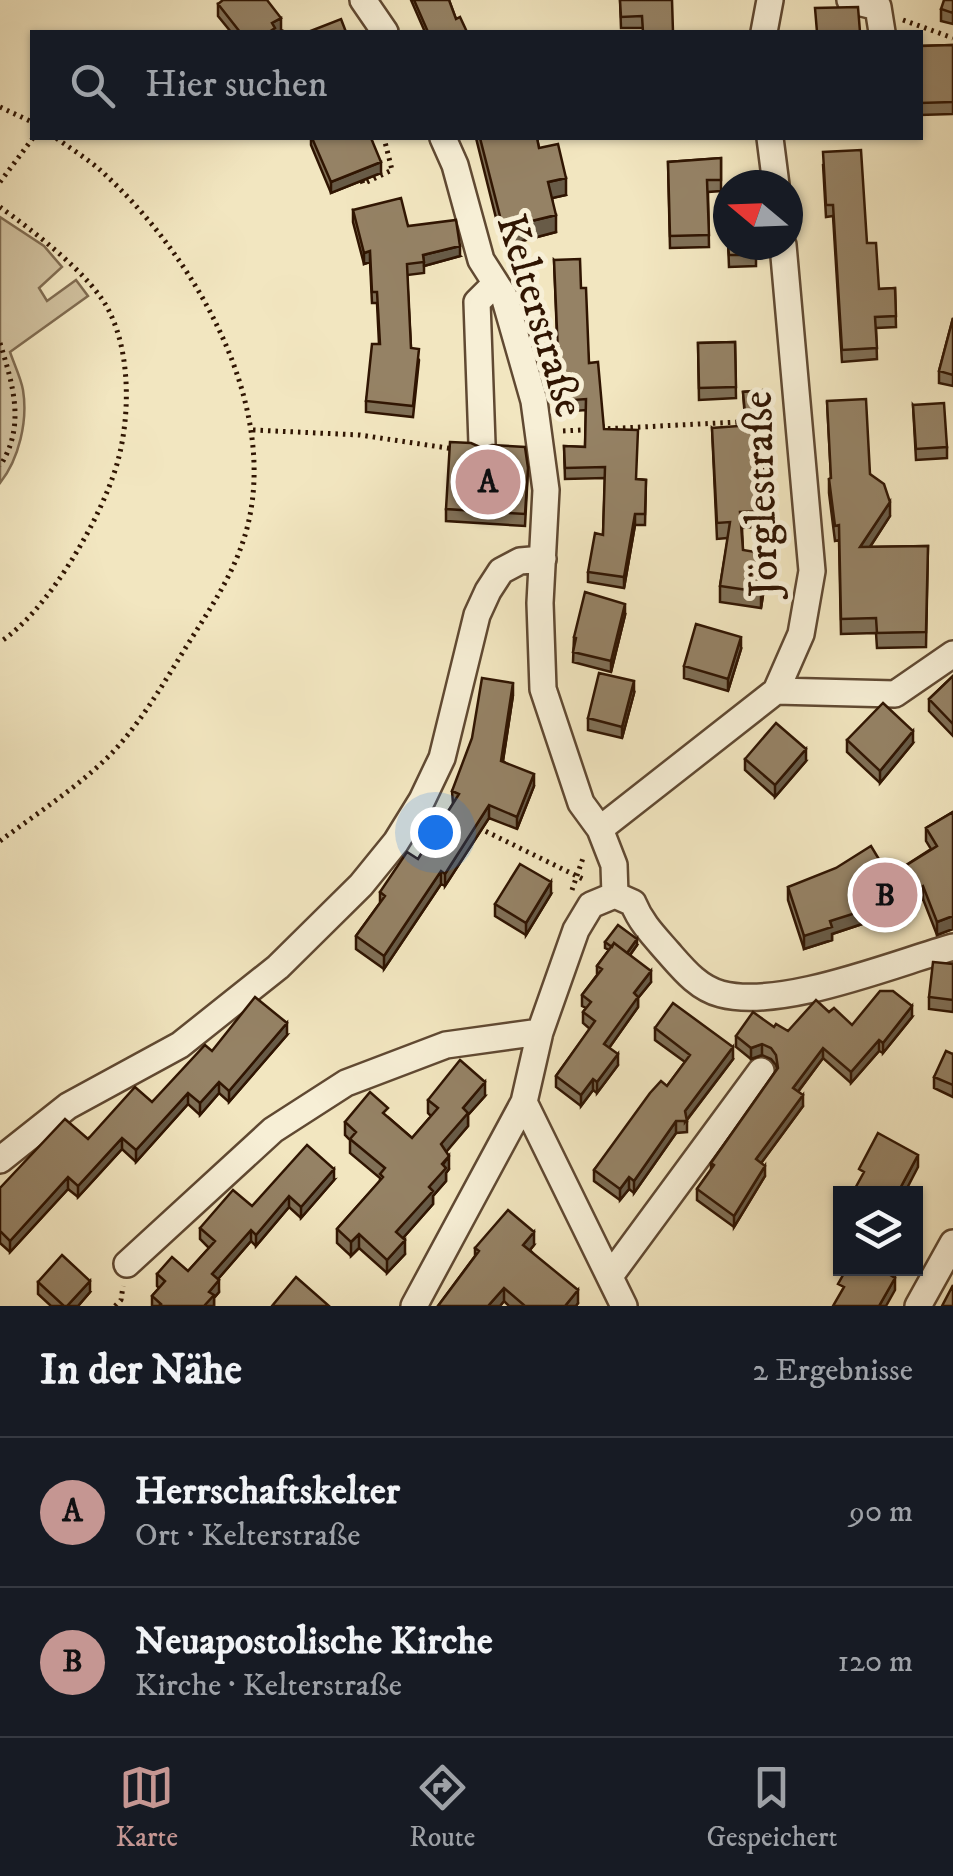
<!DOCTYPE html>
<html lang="de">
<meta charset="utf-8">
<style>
body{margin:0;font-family:"IM FELL DW Pica",serif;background:#20242c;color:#f1f3f6}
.controls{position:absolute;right:30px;bottom:30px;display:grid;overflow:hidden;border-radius:0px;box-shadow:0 2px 8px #0004}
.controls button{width:90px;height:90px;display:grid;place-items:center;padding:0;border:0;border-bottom:2px solid #363941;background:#171b24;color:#f1f3f6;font:50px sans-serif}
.compass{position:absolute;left:713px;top:170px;width:90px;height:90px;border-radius:50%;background:#171b24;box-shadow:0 2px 8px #0004;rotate:289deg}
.you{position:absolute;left:435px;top:832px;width:35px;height:35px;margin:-25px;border:8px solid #fff;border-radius:50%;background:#1a73e8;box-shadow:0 0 0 15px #1a73e833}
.badge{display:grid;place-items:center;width:65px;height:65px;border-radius:50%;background:#c59692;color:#111;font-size:32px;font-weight:700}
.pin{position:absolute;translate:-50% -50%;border:5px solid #fff;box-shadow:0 2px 10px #0006}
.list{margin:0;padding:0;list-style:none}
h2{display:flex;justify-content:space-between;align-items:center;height:130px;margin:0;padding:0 40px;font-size:42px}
h2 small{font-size:32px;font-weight:400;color:#9ea1a6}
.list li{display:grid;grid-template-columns:65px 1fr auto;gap:30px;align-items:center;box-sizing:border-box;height:150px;padding:0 40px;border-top:2px solid #363941}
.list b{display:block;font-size:38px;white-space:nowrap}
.list p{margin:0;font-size:32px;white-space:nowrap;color:#9ea1a6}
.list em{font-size:32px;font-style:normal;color:#9ea1a6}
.icon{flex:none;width:55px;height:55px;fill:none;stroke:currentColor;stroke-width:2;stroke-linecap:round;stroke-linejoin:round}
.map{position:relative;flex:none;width:953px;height:1306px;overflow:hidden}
.search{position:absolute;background:#171b24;box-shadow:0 2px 8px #0004;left:30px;right:30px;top:30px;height:110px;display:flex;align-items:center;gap:25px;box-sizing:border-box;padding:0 35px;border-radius:0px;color:#9ea1a6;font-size:38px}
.sheet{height:430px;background:#171b24}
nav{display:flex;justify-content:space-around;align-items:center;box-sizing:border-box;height:140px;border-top:2px solid #363941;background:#171b24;font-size:28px;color:#9ea1a6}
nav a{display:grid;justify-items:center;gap:5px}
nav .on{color:#c59692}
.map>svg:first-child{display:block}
.green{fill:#d1c2a0;stroke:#806c51;stroke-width:2.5}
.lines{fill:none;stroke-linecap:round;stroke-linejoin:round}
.minor-casing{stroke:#604932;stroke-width:30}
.path{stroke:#301502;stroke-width:5;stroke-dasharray:2.5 5;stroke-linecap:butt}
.minor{stroke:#f7efd6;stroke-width:25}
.wall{fill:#807057;stroke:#301502;stroke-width:2.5}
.shaded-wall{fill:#685b47;stroke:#301502;stroke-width:2.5}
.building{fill:#958265;stroke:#301502;stroke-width:2.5}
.labels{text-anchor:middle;stroke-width:10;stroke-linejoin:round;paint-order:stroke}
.street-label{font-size:42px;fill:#301502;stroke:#f7efd6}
</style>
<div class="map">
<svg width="953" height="1306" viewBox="0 0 953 1306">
<rect width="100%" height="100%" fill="#f2e6c0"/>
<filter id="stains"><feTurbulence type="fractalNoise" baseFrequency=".002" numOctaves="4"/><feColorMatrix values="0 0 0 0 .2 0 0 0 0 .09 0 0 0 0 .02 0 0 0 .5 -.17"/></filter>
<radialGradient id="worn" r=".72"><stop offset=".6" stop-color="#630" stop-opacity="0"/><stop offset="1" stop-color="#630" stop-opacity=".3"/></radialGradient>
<path class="green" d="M 0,217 L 44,246 L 62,267 L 39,288 L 47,301 L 76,280 L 88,296 L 10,352 C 14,364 21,378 23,390 C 28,421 19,459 0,483 Z"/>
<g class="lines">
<g class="minor-casing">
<path id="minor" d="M 363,0 L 385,32
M 850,0 L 878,7 L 882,32
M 764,32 L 770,0
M 443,138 L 455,165 L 481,260 L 504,296 L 534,401 L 546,490 L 540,603 L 543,689 L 581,803 L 600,829 L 614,865 L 615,895
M 770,138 L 776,185
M 482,444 L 477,302 L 495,284
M 776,691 L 895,694 L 953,654
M 600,829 L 776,691 L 801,634 L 812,571 L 783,245
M 615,895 L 633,903 C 641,923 654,936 668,952 C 683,969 698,988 721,994 C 781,1010 893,964 953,947
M 524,1102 L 624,1306
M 0,1160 L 68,1106 L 180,1045 L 278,967 L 361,885 L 396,842 L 422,800 L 442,758 L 477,615 L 488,591 L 501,571 L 520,561 L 543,559
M 127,1264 L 273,1130 L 346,1083 L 446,1045 L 540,1032
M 610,1276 L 761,1071
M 414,1306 L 524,1102 L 540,1032 L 576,930 L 591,905 L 615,895
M 918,1306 L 953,1243"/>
</g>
<path class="path" d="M 903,20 L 953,38
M 0,107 L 32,122
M 362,181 L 363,184 L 392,170 L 384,138
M 0,182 L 33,138
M 0,207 C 33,231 93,276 110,313 C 131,356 130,419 117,464 C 101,519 48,611 0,642
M 0,343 C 13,385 26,426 0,466
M 253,430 L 360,435 L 454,449
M 563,431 L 777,420
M 479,828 L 585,880
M 0,841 C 36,814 75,789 108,757 C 138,727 160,689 183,652 C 207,613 233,577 246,532 C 282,404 192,252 99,169 C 86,158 70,148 56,138
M 572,890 L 583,858
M 115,1306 L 121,1300 L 123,1286"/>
<use href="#minor" class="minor"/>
</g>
<path class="wall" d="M 411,0 L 449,0 L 456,19 L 467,32 L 425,32 Z
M 620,0 L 673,32 L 642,28 L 621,28 Z
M 953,0 L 953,24 L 941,21 L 941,9 Z
M 218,4 L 281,30 L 276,32 L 231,32 L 218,16 Z
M 953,45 L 953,114 L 920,115 L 920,46 Z
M 311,138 L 371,138 L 381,173 L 331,193 L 311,145 Z
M 476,138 L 537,138 L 539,148 L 566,195 L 552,198 L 556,232 L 503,246 Z
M 721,158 L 721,191 L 708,192 L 709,247 L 670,248 L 668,162 Z
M 823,164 L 867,243 L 879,289 L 895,288 L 896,327 L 876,328 L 877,359 L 842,362 L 833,216 L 826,217 Z
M 353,210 L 408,226 L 460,256 L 424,266 L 424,273 L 407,275 L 411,348 L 419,360 L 413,417 L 366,412 L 366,401 L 379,344 L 377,303 L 372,303 L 370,262 L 364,264 L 353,222 Z
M 728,241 L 756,255 L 756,266 L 729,267 Z
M 554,260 L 581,288 L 589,363 L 604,429 L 636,479 L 646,480 L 645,525 L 635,525 L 624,588 L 588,582 L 588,572 L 603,535 L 605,478 L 565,479 L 564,446 L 585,447 L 586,410 L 560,412 Z
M 953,318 L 953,386 L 939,383 L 939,371 Z
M 735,342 L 736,398 L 699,400 L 698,343 Z
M 765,390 L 766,418 L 745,419 L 743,392 Z
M 827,401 L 870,474 L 890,516 L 870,547 L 928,546 L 926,647 L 877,648 L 876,633 L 841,634 L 839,540 L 835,541 L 829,493 L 829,479 L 831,478 Z
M 913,405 L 947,447 L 947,458 L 916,460 Z
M 712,428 L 755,466 L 767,511 L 767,526 L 742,528 L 743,550 L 767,569 L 761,608 L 720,602 L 720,586 L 728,538 L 717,539 Z
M 528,468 L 525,526 L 446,521 L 446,509 Z
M 625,615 L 611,672 L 573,662 L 574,637 Z
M 741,649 L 728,691 L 684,678 L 684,666 Z
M 953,676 L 953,736 L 929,711 L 929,699 Z
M 634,693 L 622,738 L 588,730 L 588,718 Z
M 513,695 L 503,761 L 534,786 L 517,829 L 489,818 L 445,886 L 441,884 L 384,969 L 356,949 L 356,936 L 380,903 L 380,892 L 418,859 L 453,804 L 452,791 Z
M 847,740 L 913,743 L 880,783 L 847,752 Z
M 745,759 L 806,761 L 775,797 L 745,770 Z
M 953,812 L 953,929 L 937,935 L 923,899 L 883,924 L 877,914 L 862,924 L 832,934 L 832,940 L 804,949 L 788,900 L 788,887 L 889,876 L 931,849 L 926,841 L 926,828 Z
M 551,894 L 526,935 L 495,916 L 495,904 Z
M 605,942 L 637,945 L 630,955 L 651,982 L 638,998 L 638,1007 L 609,1048 L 618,1065 L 597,1093 L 593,1090 L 581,1106 L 556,1087 L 556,1076 L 590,1029 L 583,1023 L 583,1012 L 586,1008 L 582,1006 L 582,995 L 597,975 L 597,966 L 609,950 L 605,948 Z
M 953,964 L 953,1012 L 929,1009 L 929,997 Z
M 829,1012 L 852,1025 L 912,1017 L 883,1053 L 879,1051 L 851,1083 L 823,1058 L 798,1092 L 803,1106 L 761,1163 L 765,1176 L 734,1227 L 697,1200 L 697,1189 L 711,1170 L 711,1163 L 777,1069 L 776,1065 L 771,1059 L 762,1055 L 751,1059 L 736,1047 L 736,1036 L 774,1027 L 788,1031 Z
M 655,1028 L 733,1059 L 687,1120 L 687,1132 L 676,1133 L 634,1193 L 629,1189 L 620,1200 L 594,1181 L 594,1170 L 667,1086 L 685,1062 L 655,1040 Z
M 287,1035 L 229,1102 L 219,1093 L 200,1115 L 188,1104 L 136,1162 L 122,1149 L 78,1197 L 68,1189 L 10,1252 L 0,1243 L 0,1188 L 152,1102 L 212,1051 Z
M 953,1054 L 953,1097 L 934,1088 L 934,1077 Z
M 485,1096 L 468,1115 L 468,1126 L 446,1151 L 449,1169 L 446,1173 L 446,1181 L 433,1196 L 433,1204 L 403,1238 L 405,1254 L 387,1273 L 359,1248 L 351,1256 L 337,1243 L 337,1229 L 380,1181 L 380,1178 L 350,1153 L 350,1140 L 345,1135 L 345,1122 L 388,1117 L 412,1138 L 431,1116 L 428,1113 L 428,1100 Z
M 334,1180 L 301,1218 L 289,1207 L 256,1246 L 251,1241 L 218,1279 L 219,1292 L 214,1298 L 214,1306 L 152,1306 L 152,1296 L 159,1288 L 157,1286 L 157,1274 L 188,1271 L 209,1248 L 200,1239 L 200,1228 L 252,1206 Z
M 840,1215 L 840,1236 L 836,1234 L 836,1222 Z
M 534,1245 L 530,1250 L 578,1303 L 576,1306 L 509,1306 L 504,1301 L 500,1306 L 438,1306 L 475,1256 L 475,1248 Z
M 38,1282 L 90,1292 L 78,1306 L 51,1306 L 38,1294 Z"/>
<path class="shaded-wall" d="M 281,18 L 281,30 L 276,32 L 269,32 L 272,23 Z
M 381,162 L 381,173 L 331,193 L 331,182 Z
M 566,178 L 566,195 L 548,199 L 548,182 Z
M 556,215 L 556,232 L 503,246 L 503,228 Z
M 460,246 L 460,256 L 424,266 L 423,255 Z
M 370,251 L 370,262 L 364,264 L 364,253 Z
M 890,502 L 890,516 L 860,562 L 860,547 Z
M 635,514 L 635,525 L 624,588 L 624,577 Z
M 767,554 L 767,569 L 761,608 L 761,592 Z
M 625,604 L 625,615 L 611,672 L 611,661 Z
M 741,637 L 741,649 L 728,691 L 728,679 Z
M 634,681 L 634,693 L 622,738 L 622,727 Z
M 513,683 L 513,695 L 501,773 L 501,761 Z
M 913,731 L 913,743 L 880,783 L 880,771 Z
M 806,749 L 806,761 L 775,797 L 775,785 Z
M 534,774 L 534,786 L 517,829 L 517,817 Z
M 489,805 L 489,818 L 445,886 L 445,874 Z
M 441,871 L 441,884 L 384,969 L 384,956 Z
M 551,882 L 551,894 L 526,935 L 526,923 Z
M 923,886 L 923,899 L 883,924 L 883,911 Z
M 877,901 L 877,914 L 862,924 L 832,934 L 832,940 L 804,949 L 804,936 L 830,921 Z
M 953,916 L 953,929 L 937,935 L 937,922 Z
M 637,939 L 637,945 L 625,962 L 625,956 Z
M 651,971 L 651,982 L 638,998 L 638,1007 L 604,1055 L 604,1044 L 634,993 Z
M 912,1006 L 912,1017 L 883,1053 L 883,1043 Z
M 287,1023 L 287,1035 L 229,1102 L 229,1091 Z
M 879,1040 L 879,1051 L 851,1083 L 851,1072 Z
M 762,1044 L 762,1055 L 751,1059 L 751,1048 Z
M 733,1047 L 733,1059 L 685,1122 L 685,1111 Z
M 823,1048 L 823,1058 L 793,1098 L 793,1088 Z
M 618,1054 L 618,1065 L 597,1093 L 597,1082 Z
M 593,1079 L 593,1090 L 581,1106 L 581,1095 Z
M 219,1082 L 219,1093 L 200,1115 L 200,1103 Z
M 485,1082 L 485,1096 L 468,1115 L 468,1126 L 441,1158 L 441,1144 L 463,1108 Z
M 188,1093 L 188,1104 L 136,1162 L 136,1150 Z
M 803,1095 L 803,1106 L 756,1170 L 756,1159 Z
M 676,1121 L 676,1133 L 634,1193 L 634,1181 Z
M 122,1138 L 122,1149 L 78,1197 L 78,1186 Z
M 918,1155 L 918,1167 L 904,1194 L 897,1194 Z
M 449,1156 L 449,1169 L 446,1173 L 446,1181 L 433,1196 L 433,1204 L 396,1246 L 396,1232 Z
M 765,1166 L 765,1176 L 734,1227 L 734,1216 Z
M 334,1169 L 334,1180 L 301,1218 L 301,1207 Z
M 68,1177 L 68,1189 L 10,1252 L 10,1241 Z
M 629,1177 L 629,1189 L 620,1200 L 620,1189 Z
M 289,1196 L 289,1207 L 256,1246 L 256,1235 Z
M 251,1230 L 251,1241 L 212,1286 L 212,1274 Z
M 534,1232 L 534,1245 L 523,1258 L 523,1245 Z
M 359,1234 L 359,1248 L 351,1256 L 351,1242 Z
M 405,1240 L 405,1254 L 387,1273 L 387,1260 Z
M 895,1278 L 895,1290 L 886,1306 L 879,1306 Z
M 219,1280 L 219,1292 L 214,1298 L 214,1306 L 204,1306 L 209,1292 Z
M 90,1281 L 90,1292 L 78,1306 L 67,1306 Z
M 504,1288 L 504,1301 L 500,1306 L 488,1306 Z
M 578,1290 L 578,1303 L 576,1306 L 565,1306 Z"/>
<path class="building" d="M 223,0 L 267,0 L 281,18 L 272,23 L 275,28 L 269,32 L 240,32 L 218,4 Z
M 414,0 L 449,0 L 456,19 L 460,17 L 467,32 L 428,32 Z
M 620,0 L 672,0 L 673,32 L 643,32 L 642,16 L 621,17 Z
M 944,0 L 953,0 L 953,13 L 941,9 Z
M 858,7 L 860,32 L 817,32 L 815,8 Z
M 341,19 L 346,32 L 308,32 Z
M 953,45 L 953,102 L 920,103 L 920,46 Z
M 312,138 L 371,138 L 381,162 L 331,182 Z
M 480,138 L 537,138 L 539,148 L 558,144 L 566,178 L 548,182 L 556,215 L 503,228 Z
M 861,150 L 867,243 L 876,243 L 879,289 L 895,288 L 896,316 L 875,317 L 877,348 L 842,350 L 833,205 L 826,205 L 823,152 Z
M 721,158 L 721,180 L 707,180 L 709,235 L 670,236 L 668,162 Z
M 401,198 L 408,226 L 456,220 L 460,246 L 423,255 L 424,262 L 407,264 L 411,348 L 419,349 L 413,406 L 366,401 L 372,344 L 380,344 L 377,292 L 372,292 L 370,251 L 364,253 L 353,210 Z
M 728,245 L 756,245 L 756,255 L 729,255 Z
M 580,259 L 581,288 L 586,288 L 589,363 L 598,362 L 604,429 L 638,430 L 636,479 L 646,480 L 645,514 L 635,514 L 624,577 L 588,572 L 595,533 L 603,535 L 605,467 L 565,468 L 564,446 L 585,447 L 586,399 L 560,401 L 554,260 Z
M 953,318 L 953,375 L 939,371 Z
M 735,342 L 736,387 L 699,388 L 698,343 Z
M 765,390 L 766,412 L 745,413 L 743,392 Z
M 866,399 L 870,474 L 884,484 L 890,502 L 860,547 L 928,546 L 926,632 L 877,633 L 876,618 L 841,619 L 839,525 L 835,526 L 829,479 L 831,478 L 827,401 Z
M 944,403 L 947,447 L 916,449 L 913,405 Z
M 752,425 L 755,466 L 764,465 L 767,511 L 740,512 L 743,550 L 767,554 L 761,592 L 720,586 L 730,522 L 717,523 L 712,428 Z
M 450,442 L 471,443 L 482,448 L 492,445 L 525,447 L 528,468 L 525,514 L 446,509 Z
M 585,592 L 625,604 L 611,661 L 573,652 L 576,638 L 574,637 Z
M 696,624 L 741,637 L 728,679 L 684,666 Z
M 599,673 L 634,681 L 622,727 L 588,718 Z
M 953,676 L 953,724 L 929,699 Z
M 482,678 L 513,683 L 501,761 L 534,774 L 517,817 L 489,805 L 445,874 L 441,871 L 384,956 L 356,936 L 385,896 L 380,892 L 407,852 L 418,859 L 459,794 L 452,791 L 472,738 Z
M 883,703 L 913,731 L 880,771 L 847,740 Z
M 776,723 L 806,749 L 775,785 L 745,759 Z
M 953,812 L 953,916 L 937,922 L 923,886 L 883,911 L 877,901 L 862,911 L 830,921 L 832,927 L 804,936 L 788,887 L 836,868 L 871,846 L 889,876 L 937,846 L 926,828 Z
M 520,864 L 551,882 L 526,923 L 495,904 Z
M 618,925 L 637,939 L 627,953 L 614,943 L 612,947 L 605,942 Z
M 614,943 L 651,971 L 634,993 L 638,997 L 604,1044 L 618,1054 L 597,1082 L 593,1079 L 581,1095 L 556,1076 L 595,1021 L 583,1012 L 591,1002 L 582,995 L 602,969 L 597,966 Z
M 933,962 L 953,964 L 953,1000 L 929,997 Z
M 880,991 L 893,991 L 912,1006 L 883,1043 L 879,1040 L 851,1072 L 823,1048 L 793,1088 L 803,1095 L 756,1159 L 765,1166 L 734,1216 L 697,1189 L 714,1165 L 711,1163 L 778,1068 L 776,1055 L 771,1048 L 762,1044 L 751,1048 L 736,1036 L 753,1012 L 774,1027 L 776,1024 L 788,1031 L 816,1000 L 829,1012 L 834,1008 L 852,1025 Z
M 255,997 L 287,1023 L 229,1091 L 219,1082 L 200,1103 L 188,1093 L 136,1150 L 122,1138 L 78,1186 L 68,1177 L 10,1241 L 0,1231 L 0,1188 L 65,1119 L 88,1139 L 135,1087 L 152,1102 L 205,1045 L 212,1051 Z
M 673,1003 L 733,1047 L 685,1111 L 687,1121 L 676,1121 L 634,1181 L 629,1177 L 620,1189 L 594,1170 L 650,1093 L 661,1081 L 667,1086 L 690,1055 L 655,1028 Z
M 946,1051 L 953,1054 L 953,1085 L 934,1077 Z
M 460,1060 L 485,1082 L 463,1108 L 468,1113 L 441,1144 L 449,1156 L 442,1164 L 446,1168 L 429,1187 L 433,1191 L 396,1232 L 405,1240 L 387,1260 L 359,1234 L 351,1242 L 337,1229 L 383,1177 L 380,1174 L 385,1168 L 350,1139 L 356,1132 L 345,1122 L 370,1092 L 388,1108 L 383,1113 L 412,1138 L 438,1108 L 428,1100 Z
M 878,1133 L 918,1155 L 897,1194 L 852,1194 L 864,1172 L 859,1169 Z
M 307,1145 L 334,1169 L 301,1207 L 289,1196 L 256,1235 L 251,1230 L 212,1274 L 219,1280 L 209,1292 L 214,1295 L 204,1306 L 159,1306 L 161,1304 L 152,1296 L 165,1281 L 157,1274 L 172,1257 L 188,1271 L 215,1241 L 200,1228 L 233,1190 L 252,1206 Z
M 508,1210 L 534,1232 L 523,1245 L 578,1290 L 565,1306 L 525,1306 L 504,1288 L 488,1306 L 438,1306 L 479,1251 L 475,1248 Z
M 62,1255 L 90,1281 L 67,1306 L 64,1306 L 38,1282 Z
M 847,1268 L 879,1268 L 895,1278 L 879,1306 L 833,1306 L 844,1287 L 838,1284 Z
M 296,1277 L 329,1306 L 272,1306 Z
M 953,1285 L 953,1306 L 942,1306 Z"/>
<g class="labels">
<g class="street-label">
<text transform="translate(542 315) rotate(73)" y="15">Kelterstraße</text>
<text transform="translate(759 494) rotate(-92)" y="15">Jörglestraße</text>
</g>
</g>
<rect width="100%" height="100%" filter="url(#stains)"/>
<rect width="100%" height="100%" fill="url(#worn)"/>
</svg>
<div class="controls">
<button><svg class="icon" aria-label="layers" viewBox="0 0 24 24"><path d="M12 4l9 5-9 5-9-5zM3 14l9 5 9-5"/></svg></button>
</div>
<svg class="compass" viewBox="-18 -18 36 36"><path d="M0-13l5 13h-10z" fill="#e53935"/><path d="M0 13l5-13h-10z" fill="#9ea1a6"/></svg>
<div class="you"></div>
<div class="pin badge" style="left:488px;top:482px">A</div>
<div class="pin badge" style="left:885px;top:895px">B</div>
<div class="search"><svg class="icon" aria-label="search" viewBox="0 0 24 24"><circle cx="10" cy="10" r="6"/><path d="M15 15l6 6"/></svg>Hier suchen</div>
</div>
<section class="sheet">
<h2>In der Nähe<small>2 Ergebnisse</small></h2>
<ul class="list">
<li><span class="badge">A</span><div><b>Herrschaftskelter</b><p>Ort · Kelterstraße</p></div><em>90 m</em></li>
<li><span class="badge">B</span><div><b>Neuapostolische Kirche</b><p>Kirche · Kelterstraße</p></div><em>120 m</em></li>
</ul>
</section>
<nav>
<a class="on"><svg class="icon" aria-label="map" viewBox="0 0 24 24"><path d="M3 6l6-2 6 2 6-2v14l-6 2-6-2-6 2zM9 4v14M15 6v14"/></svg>Karte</a>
<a><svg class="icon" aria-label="directions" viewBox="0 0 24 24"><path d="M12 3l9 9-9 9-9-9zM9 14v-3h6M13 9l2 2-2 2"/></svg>Route</a>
<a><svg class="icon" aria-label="saved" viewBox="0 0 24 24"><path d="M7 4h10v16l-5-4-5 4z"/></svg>Gespeichert</a>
</nav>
